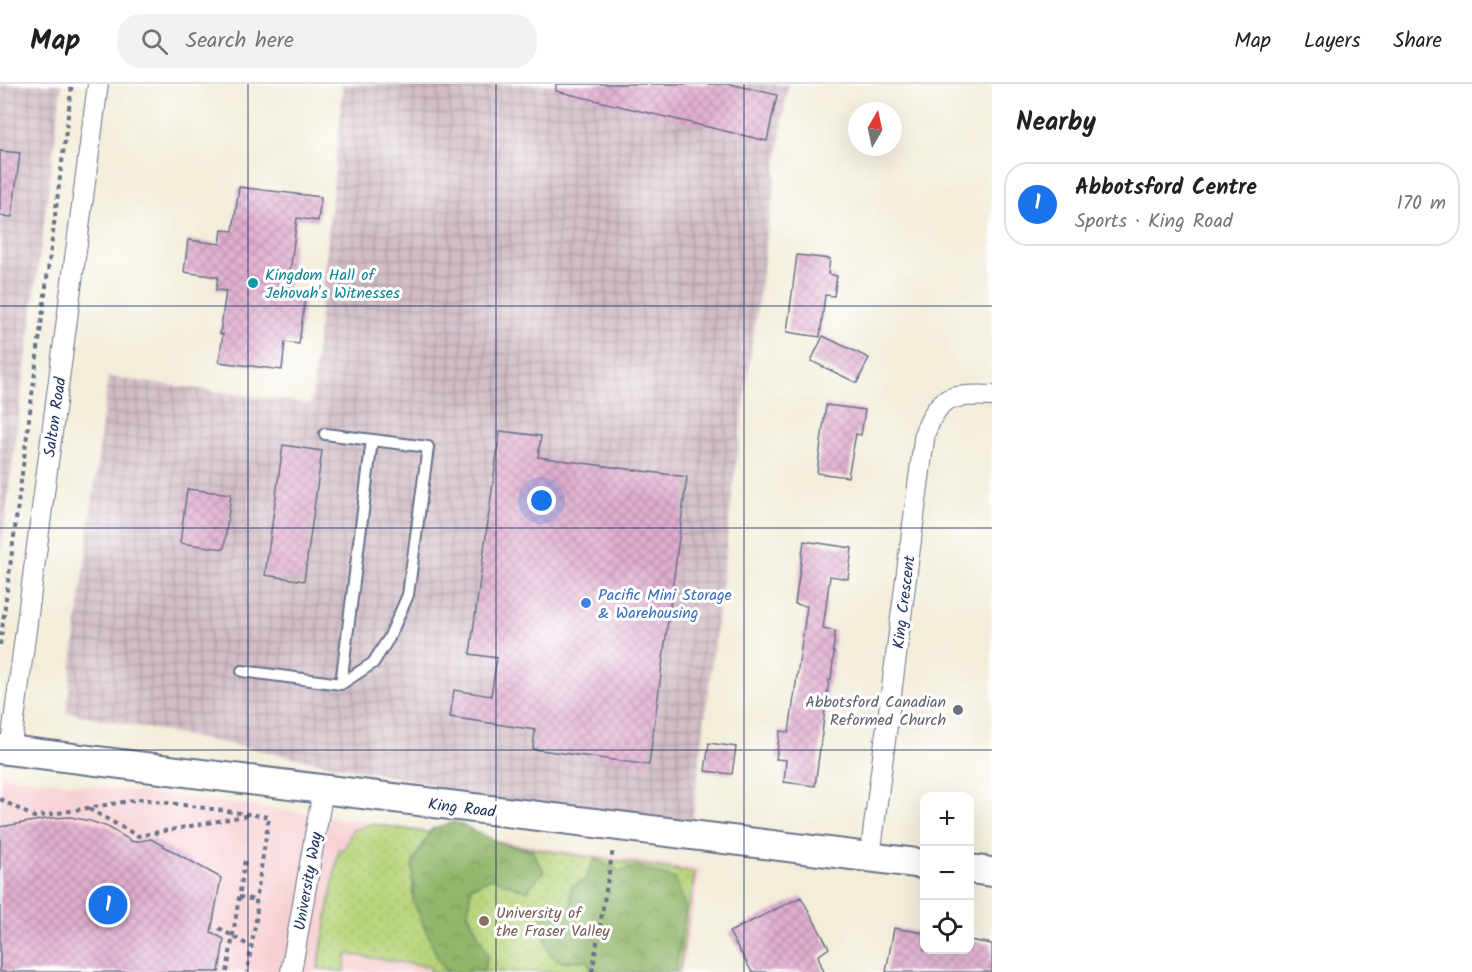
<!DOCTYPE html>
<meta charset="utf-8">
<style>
body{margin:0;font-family:Kalam,sans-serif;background:#f2f2f2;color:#202124}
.controls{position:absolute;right:18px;bottom:18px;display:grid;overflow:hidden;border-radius:12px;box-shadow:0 6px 24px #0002}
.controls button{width:54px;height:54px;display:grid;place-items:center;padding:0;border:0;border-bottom:2px solid #e0e0e0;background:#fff;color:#202124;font:30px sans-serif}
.compass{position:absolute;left:848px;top:18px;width:54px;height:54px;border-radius:50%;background:#fff;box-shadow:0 6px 24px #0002;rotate:9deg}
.you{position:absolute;left:542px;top:417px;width:21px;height:21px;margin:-15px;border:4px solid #fff;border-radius:50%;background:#1a73e8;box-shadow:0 0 0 9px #1a73e833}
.badge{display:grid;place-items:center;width:39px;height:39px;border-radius:50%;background:#1a73e8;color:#fff;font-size:20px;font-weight:700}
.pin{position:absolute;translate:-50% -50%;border:3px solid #fff;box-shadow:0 2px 6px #0006}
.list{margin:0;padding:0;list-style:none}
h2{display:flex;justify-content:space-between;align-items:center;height:78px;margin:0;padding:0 24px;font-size:26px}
h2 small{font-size:20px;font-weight:400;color:#757577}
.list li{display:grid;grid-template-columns:39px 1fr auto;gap:18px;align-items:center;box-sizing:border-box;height:84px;margin:0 12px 12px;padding:0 12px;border:2px solid #e0e0e0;border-radius:24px}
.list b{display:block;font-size:22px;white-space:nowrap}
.list p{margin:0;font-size:20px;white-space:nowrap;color:#757577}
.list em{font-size:20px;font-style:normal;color:#757577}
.icon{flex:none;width:33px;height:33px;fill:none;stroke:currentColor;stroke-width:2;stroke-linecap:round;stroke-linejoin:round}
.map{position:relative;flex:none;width:992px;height:888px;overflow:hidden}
header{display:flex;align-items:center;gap:36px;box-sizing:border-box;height:84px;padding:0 30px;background:#fff;border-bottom:2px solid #e0e0e0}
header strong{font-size:28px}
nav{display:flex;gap:33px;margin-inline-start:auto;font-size:21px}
.search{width:420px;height:54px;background:#f2f2f2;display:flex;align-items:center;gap:15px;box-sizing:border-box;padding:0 21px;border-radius:24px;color:#757577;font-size:22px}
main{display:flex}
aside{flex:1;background:#fff}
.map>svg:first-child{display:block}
.built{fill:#f7cfd2}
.industrial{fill:url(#industrial-grid)}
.grass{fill:url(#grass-dots);stroke:#6a826c;stroke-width:1.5}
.forest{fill:url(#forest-crowns);stroke:#567264;stroke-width:1.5}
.building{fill:url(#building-cross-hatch)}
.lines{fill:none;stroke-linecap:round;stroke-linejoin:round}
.lane-casing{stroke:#677289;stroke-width:14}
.street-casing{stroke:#677289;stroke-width:22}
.secondary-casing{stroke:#677289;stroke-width:32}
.path{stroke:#677289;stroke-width:4;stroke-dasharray:4.5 4.5;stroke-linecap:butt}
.lane{stroke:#fff;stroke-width:10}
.street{stroke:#fff;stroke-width:20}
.secondary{stroke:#fff;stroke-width:28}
.grid{fill:none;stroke:#1b2f5e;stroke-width:1.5;stroke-opacity:0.55}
.culture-dot{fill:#0f9aa8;stroke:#fff;stroke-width:2}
.shop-dot{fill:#3f7fe0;stroke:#fff;stroke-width:2}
.worship-dot{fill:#6b7280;stroke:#fff;stroke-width:2}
.education-dot{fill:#8d6e63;stroke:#fff;stroke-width:2}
.labels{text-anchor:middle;stroke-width:6;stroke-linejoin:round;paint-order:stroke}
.culture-label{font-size:16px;fill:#0d838f;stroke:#fff;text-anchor:start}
.street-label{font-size:16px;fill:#1b2f5e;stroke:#fff}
.shop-label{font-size:16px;fill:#366cbe;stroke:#fff;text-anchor:start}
.worship-label{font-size:16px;fill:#5b616d;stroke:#fff;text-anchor:end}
.education-label{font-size:16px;fill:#785e54;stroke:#fff;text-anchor:start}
</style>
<header>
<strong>Map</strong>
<div class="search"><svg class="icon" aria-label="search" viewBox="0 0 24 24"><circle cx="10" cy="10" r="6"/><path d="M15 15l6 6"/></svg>Search here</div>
<nav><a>Map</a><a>Layers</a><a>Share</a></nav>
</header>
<main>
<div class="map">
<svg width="992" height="888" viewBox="0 0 992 888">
<defs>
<pattern id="industrial-grid" width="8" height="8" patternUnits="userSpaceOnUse" patternTransform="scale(1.5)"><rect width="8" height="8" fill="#d2bdc6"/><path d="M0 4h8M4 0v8" fill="none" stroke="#aa9aa4"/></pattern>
<pattern id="grass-dots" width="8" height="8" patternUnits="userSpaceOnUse" patternTransform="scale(1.5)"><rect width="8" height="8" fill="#b8d47a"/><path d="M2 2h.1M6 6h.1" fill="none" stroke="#9eb66c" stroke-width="1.8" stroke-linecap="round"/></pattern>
<pattern id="forest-crowns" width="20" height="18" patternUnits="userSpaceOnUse" patternTransform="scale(1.5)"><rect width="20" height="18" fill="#92b66a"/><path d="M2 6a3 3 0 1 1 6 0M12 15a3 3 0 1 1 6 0" fill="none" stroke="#76945a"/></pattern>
<pattern id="building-cross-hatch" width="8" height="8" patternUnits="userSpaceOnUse" patternTransform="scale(1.5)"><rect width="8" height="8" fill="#e2aecf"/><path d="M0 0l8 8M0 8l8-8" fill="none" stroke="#b68eab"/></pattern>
</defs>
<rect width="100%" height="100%" fill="#fff"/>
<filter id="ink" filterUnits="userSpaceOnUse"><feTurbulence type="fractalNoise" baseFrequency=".0167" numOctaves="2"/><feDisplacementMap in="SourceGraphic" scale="12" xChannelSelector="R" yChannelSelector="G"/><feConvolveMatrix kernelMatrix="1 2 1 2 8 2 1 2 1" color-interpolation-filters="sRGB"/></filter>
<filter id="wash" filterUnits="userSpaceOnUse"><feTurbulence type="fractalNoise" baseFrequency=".008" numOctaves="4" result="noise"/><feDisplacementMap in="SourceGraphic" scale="24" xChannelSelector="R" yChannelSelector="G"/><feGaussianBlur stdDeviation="1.35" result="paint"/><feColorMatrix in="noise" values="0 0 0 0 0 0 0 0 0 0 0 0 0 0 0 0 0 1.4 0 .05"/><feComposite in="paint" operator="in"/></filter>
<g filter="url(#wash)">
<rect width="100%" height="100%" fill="#f3edd9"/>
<path class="built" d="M 0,691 L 267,724 L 701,785 L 682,888 L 0,888 Z"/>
<path class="industrial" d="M 0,0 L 62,0 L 0,475 Z
M 342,0 L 788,0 L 740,348 L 692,740 L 472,713 L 430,700 L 66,628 L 108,293 L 311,320 L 343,7 Z"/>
<path class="grass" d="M 372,740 L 695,789 L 679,888 L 430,888 L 431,883 L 347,870 L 344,888 L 318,884 L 339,765 L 344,766 L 352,746 Z"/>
<path class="forest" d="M 455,738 L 498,758 L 532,767 L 544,787 L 527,807 L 492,794 L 471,803 L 468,829 L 488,871 L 483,888 L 447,888 L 439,877 L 413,816 L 413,778 L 432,745 Z
M 594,775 L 619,787 L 638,783 L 675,795 L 686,825 L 675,888 L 592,888 L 587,876 L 562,878 L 549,869 L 540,836 L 558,821 L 571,827 L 571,803 L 585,796 Z"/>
<g id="blocks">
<path class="building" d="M 556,0 L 730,0 L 777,11 L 767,57 L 556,7 Z
M 0,67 L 20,69 L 12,133 L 0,132 Z
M 239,103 L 321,113 L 318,137 L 297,134 L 287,211 L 305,214 L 299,260 L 285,258 L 282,286 L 219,278 L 223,250 L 220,250 L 226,207 L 216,206 L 218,193 L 184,188 L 188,156 L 220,160 L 222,146 L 233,147 Z
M 797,171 L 830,175 L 828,190 L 837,192 L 834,212 L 825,211 L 820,253 L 787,248 Z
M 823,252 L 869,274 L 857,299 L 811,277 Z
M 826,321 L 865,326 L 861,351 L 856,350 L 848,393 L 817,389 Z
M 500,347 L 541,352 L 538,373 L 687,393 L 649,681 L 533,665 L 535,646 L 450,633 L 454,606 L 491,612 L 497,574 L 470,570 Z
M 283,361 L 322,367 L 304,497 L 265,491 Z
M 187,405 L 231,410 L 224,465 L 180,459 Z
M 804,457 L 852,464 L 848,495 L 830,492 L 823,545 L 835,547 L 833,567 L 834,568 L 831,596 L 829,596 L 815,702 L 784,698 L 786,676 L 776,675 L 780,647 L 789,648 L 807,522 L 795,520 Z
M 709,659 L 736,663 L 732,690 L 705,687 Z
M 71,733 L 90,737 L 108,743 L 133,758 L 151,755 L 221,794 L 211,848 L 224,855 L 219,888 L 0,888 L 0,743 L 52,734 Z
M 801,813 L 829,864 L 818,872 L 824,888 L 752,888 L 729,848 Z
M 894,844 L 924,849 L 924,866 L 969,866 L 969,856 L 992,860 L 992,888 L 886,888 Z"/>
</g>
</g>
<g filter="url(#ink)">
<use href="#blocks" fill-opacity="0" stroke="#677289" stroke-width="1.5"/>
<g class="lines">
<g class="lane-casing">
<path id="lane" d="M 242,587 L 341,600 L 373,579 L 389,554 L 408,511 L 428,363 L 325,350
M 341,600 L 372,356"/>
</g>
<g class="street-casing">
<path id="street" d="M 10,667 L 98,0
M 870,773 L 925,348 C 930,338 936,321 947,316 C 957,311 981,311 992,312
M 291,888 L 323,706"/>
</g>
<g class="secondary-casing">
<path id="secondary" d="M 0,665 L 924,780
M 970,785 L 992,788"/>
</g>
<path class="path" d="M 0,561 L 72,0
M 0,715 L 34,733 L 141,715 L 269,733 L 256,816 L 257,830 L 247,888
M 89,725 L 138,752 L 250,731
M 239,813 L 256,816
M 219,844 L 251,863
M 227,888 L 245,776
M 592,888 L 613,765"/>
<use href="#lane" class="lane"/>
<use href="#street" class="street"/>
<use href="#secondary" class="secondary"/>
</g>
</g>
<path class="grid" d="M 248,0 L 248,888M 496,0 L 496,888M 744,0 L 744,888M 0,222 L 992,222M 0,444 L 992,444M 0,666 L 992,666"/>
<circle class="culture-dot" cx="253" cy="199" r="6"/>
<circle class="shop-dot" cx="586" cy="519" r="6"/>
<circle class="worship-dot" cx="958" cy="626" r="6"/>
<circle class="education-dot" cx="484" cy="837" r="6"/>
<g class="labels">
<g class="culture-label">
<text x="265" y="196">Kingdom Hall of<tspan x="265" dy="18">Jehovah's Witnesses</tspan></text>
</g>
<g class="street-label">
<text transform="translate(54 333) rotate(-82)" y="6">Salton Road</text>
<text transform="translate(903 518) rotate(-83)" y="6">King Crescent</text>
<text transform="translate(462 723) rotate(7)" y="6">King Road</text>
<text transform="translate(307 797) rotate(-80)" y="6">University Way</text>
</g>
<g class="shop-label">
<text x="598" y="516">Pacific Mini Storage<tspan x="598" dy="18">&amp; Warehousing</tspan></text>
</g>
<g class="worship-label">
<text x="946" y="623">Abbotsford Canadian<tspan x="946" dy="18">Reformed Church</tspan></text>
</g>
<g class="education-label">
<text x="496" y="834">University of<tspan x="496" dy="18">the Fraser Valley</tspan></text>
</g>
</g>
</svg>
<div class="controls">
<button>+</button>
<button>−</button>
<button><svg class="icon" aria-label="locate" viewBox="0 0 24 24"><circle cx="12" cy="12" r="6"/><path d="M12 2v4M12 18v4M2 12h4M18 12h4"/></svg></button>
</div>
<svg class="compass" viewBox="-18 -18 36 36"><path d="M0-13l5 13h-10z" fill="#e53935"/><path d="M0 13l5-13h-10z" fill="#757577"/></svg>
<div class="you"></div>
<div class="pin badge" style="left:108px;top:821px">1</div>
</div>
<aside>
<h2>Nearby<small></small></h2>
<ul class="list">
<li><span class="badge">1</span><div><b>Abbotsford Centre</b><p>Sports · King Road</p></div><em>170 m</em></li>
</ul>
</aside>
</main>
